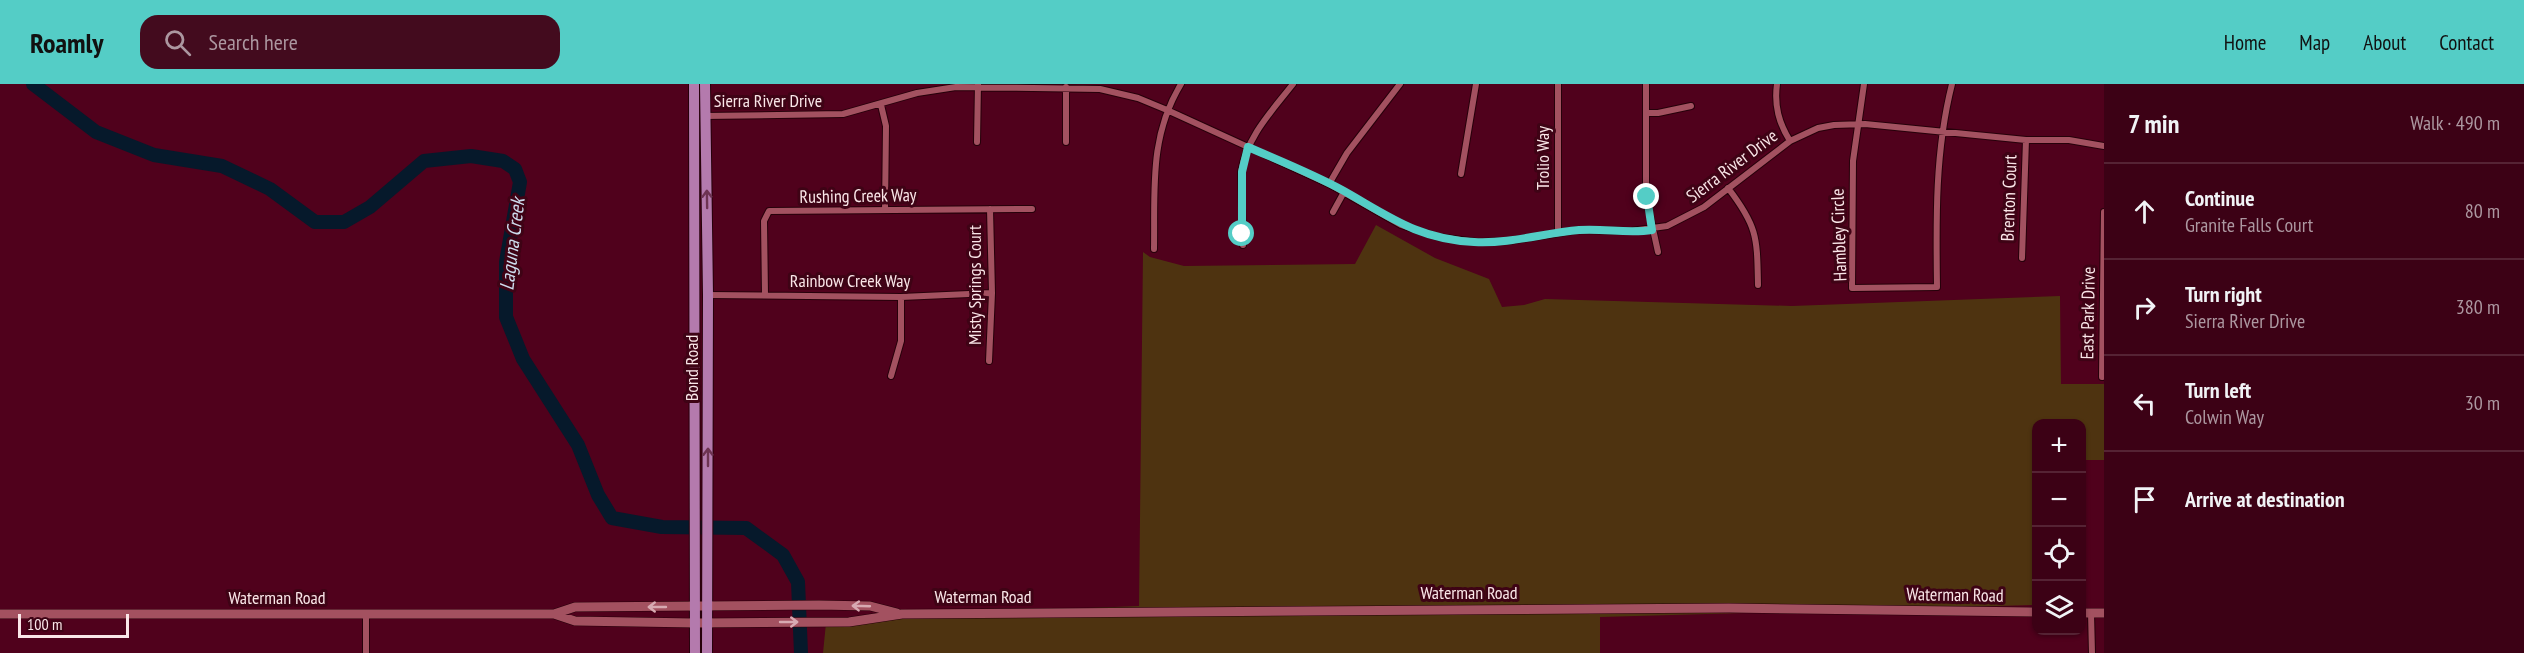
<!DOCTYPE html>
<meta charset="utf-8">
<style>
body{margin:0;font-family:"PT Sans Narrow",sans-serif;background:#430b1e;color:#f1f3f6}
.controls{position:absolute;right:18px;bottom:18px;display:grid;overflow:hidden;border-radius:12px;box-shadow:0 2px 4px #0004}
.controls button{width:54px;height:54px;display:grid;place-items:center;padding:0;border:0;border-bottom:2px solid #552334;background:#3c0115;color:#f1f3f6;font:30px sans-serif}
.scale{position:absolute;left:18px;bottom:15px;width:111px;box-sizing:border-box;padding-left:6px;border:3px solid #fae6e8;border-top:0;font-size:16px;line-height:21px;white-space:nowrap;color:#fae6e8;-webkit-text-stroke:4px #3e0315;paint-order:stroke}
.stop{position:absolute;width:18px;height:18px;margin:-14px;border:4px solid #54cdc6;border-radius:50%;background:#fff}
.stop.end{background:#54cdc6;border-color:#fff;box-shadow:0 2px 6px #0008}
.list{margin:0;padding:0;list-style:none}
h2{display:flex;justify-content:space-between;align-items:center;height:78px;margin:0;padding:0 24px;font-size:26px}
h2 small{font-size:20px;font-weight:400;color:#ac97a0}
.list li{display:grid;grid-template-columns:39px 1fr auto;gap:18px;align-items:center;box-sizing:border-box;height:96px;padding:0 24px;border-top:2px solid #552334}
.list b{display:block;font-size:22px;white-space:nowrap}
.list p{margin:0;font-size:20px;white-space:nowrap;color:#ac97a0}
.list em{font-size:20px;font-style:normal;color:#ac97a0}
.icon{flex:none;width:33px;height:33px;fill:none;stroke:currentColor;stroke-width:2;stroke-linecap:round;stroke-linejoin:round}
.map{position:relative;flex:none;width:2104px;height:569px;overflow:hidden}
header{display:flex;align-items:center;gap:36px;box-sizing:border-box;height:84px;padding:0 30px;background:#54cdc6;color:#111}
header strong{font-size:28px}
nav{display:flex;gap:33px;margin-inline-start:auto;font-size:21px}
.search{width:420px;height:54px;background:#430b1e;display:flex;align-items:center;gap:15px;box-sizing:border-box;padding:0 21px;border-radius:18px;color:#ac97a0;font-size:22px}
main{display:flex}
aside{flex:1;background:#3c0115}
.map>svg:first-child{display:block}
.green{fill:#4e3310}
.lines{fill:none;stroke-linecap:round;stroke-linejoin:round}
.river{stroke:#06192b;stroke-width:14}
.minor-casing{stroke:#26010a;stroke-width:8}
.secondary-casing{stroke:#26010a;stroke-width:10}
.primary-casing{stroke:#26010a;stroke-width:12}
.minor{stroke:#a35160;stroke-width:6}
.secondary{stroke:#a35160;stroke-width:9}
.primary{stroke:#b47aad;stroke-width:10}
.oneway{stroke:#6d3352}
.oneway2{stroke:#d7aab2}
.route{stroke:#54cdc6;stroke-width:8}
.labels{text-anchor:middle;stroke-width:6;stroke-linejoin:round;paint-order:stroke}
.street-label{font-size:18px;fill:#fae6e8;stroke:#3e0315}
.water-label{font-size:20px;font-style:italic;fill:#cddced;stroke:#3e0315}
</style>
<header>
<strong>Roamly</strong>
<div class="search"><svg class="icon" aria-label="search" viewBox="0 0 24 24"><circle cx="10" cy="10" r="6"/><path d="M15 15l6 6"/></svg>Search here</div>
<nav><a>Home</a><a>Map</a><a>About</a><a>Contact</a></nav>
</header>
<main>
<div class="map">
<svg width="2104" height="569" viewBox="0 0 2104 569">
<rect width="100%" height="100%" fill="#50011c"/>
<path class="green" d="M 1376,141 L 1435,174 L 1489,195 L 1502,223 L 1524,221 L 1545,215 L 1792,222 L 2060,212 L 2061,300 L 2104,300 L 2104,376 L 2082,376 L 2082,340 L 2036,340 L 2036,521 L 1600,533 L 1600,569 L 823,569 L 826,539 L 930,530 L 1139,522 L 1143,168 L 1150,173 L 1184,182 L 1355,180 Z"/>
<g class="lines">
<path class="river" d="M 33,0 L 96,48 L 154,71 L 222,82 L 270,105 L 315,138 L 344,138 L 370,123 L 424,77 L 471,72 L 503,77 L 515,85 L 520,98 L 506,178 L 506,233 L 523,275 L 578,361 L 598,411 L 612,434 L 662,443 L 746,444 L 783,471 L 798,498 L 801,569"/>
<g class="minor-casing">
<path id="minor" d="M 1646,0 L 1646,113 L 1658,168
M 1777,0 C 1774,22 1779,39 1790,57
M 1864,0 L 1853,77 L 1852,204 L 1937,203 C 1936,135 1935,67 1952,0
M 881,21 L 886,42 L 885,126
M 1646,29 L 1658,29 L 1691,22
M 704,32 L 843,30 L 917,9 L 956,3 L 1100,5 L 1138,14 L 1167,26 L 1329,100 L 1401,141 L 1438,153 L 1477,158 L 1509,157 L 1578,146 L 1631,147 L 1667,142 L 1704,123 L 1790,57 L 1818,44 L 1834,41 L 1865,40 L 2026,56 L 2069,56 L 2104,62
M 977,58 L 978,0
M 1066,58 L 1066,3
M 1461,90 L 1476,0
M 1329,100 L 1347,69 L 1400,0
M 1728,104 C 1758,143 1757,154 1758,201
M 1333,128 L 1344,108
M 1558,149 L 1558,0
M 1243,161 L 1241,88 C 1247,52 1272,27 1293,0
M 1154,165 C 1155,105 1149,53 1181,0
M 2022,174 L 2026,56
M 708,211 L 901,213 L 992,209
M 765,211 L 764,137 L 769,127 L 1032,125
M 989,277 L 992,209 L 990,125
M 891,292 L 901,257 L 901,213
M 2102,293 L 2104,128
M 2091,529 L 2092,569
M 366,531 L 366,569"/>
</g>
<g class="secondary-casing">
<path id="secondary" d="M 2082,529 L 2104,529
M 0,530 L 554,530 L 575,523 L 819,521 L 870,522 L 897,529
M 554,530 L 575,537 L 695,539 L 849,538 L 902,530 L 1729,524 L 2036,528"/>
</g>
<g class="primary-casing">
<path id="primary" d="M 694,0 L 695,569
M 705,0 L 708,211 L 707,569"/>
</g>
<use href="#minor" class="minor"/>
<use href="#secondary" class="secondary"/>
<use href="#primary" class="primary"/>
</g>
<defs><path id="oneway-shaft" d="M-6 0H5M1.5-3L5.5 0L1.5 3" fill="none" stroke-width="1.6" stroke-linecap="round" stroke-linejoin="round" transform="scale(1.5)"/></defs>
<g class="oneway">
<use href="#oneway-shaft" transform="translate(707 115) rotate(-91)"/>
<use href="#oneway-shaft" transform="translate(708 373) rotate(-90)"/>
</g>
<g class="oneway2">
<use href="#oneway-shaft" transform="translate(861 522) rotate(-178)"/>
<use href="#oneway-shaft" transform="translate(657 523) rotate(-180)"/>
<use href="#oneway-shaft" transform="translate(789 538)"/>
</g>
<g class="lines">
<path class="route" d="M 1242,150 L 1242,88 L 1248,63 C 1280,77 1313,90 1344,107 C 1390,133 1418,155 1474,158 C 1510,160 1544,149 1579,146 C 1604,144 1628,150 1652,146 L 1647,113"/>
</g>
<g class="labels">
<g class="street-label">
<text x="768" y="23">Sierra River Drive</text>
<text transform="translate(1543 74) rotate(-90)" y="6">Trolio Way</text>
<text transform="translate(1732 82) rotate(-37)" y="6">Sierra River Drive</text>
<text transform="translate(858 112) rotate(-1)" y="6">Rushing Creek Way</text>
<text transform="translate(2009 114) rotate(-88)" y="6">Brenton Court</text>
<text transform="translate(1839 151) rotate(-92)" y="6">Hambley Circle</text>
<text x="850" y="203">Rainbow Creek Way</text>
<text transform="translate(975 201) rotate(-90)" y="6">Misty Springs Court</text>
<text transform="translate(2088 229) rotate(-89)" y="6">East Park Drive</text>
<text transform="translate(692 284) rotate(-90)" y="6">Bond Road</text>
<text x="1469" y="515">Waterman Road</text>
<text transform="translate(1955 511) rotate(1)" y="6">Waterman Road</text>
<text x="983" y="519">Waterman Road</text>
<text x="277" y="520">Waterman Road</text>
</g>
<g class="water-label">
<text transform="translate(512 160) rotate(-83)" y="7">Laguna Creek</text>
</g>
</g>
</svg>
<div class="controls">
<button>+</button>
<button>−</button>
<button><svg class="icon" aria-label="locate" viewBox="0 0 24 24"><circle cx="12" cy="12" r="6"/><path d="M12 2v4M12 18v4M2 12h4M18 12h4"/></svg></button>
<button><svg class="icon" aria-label="layers" viewBox="0 0 24 24"><path d="M12 4l9 5-9 5-9-5zM3 14l9 5 9-5"/></svg></button>
</div>
<div class="scale">100 m</div>
<div class="stop" style="left:1242px;top:150px"></div>
<div class="stop end" style="left:1647px;top:113px"></div>
</div>
<aside>
<h2>7 min<small>Walk · 490 m</small></h2>
<ul class="list">
<li><svg class="icon" aria-label="ahead" viewBox="0 0 24 24"><path d="M12 20V5M6 11l6-6 6 6"/></svg><div><b>Continue</b><p>Granite Falls Court</p></div><em>80 m</em></li>
<li><svg class="icon" aria-label="right" viewBox="0 0 24 24"><path d="M7 20v-9h11M14 6l5 5-5 5"/></svg><div><b>Turn right</b><p>Sierra River Drive</p></div><em>380 m</em></li>
<li><svg class="icon" aria-label="left" viewBox="0 0 24 24"><path d="M17 20v-9H6M10 6l-5 5 5 5"/></svg><div><b>Turn left</b><p>Colwin Way</p></div><em>30 m</em></li>
<li><svg class="icon" aria-label="arrive" viewBox="0 0 24 24"><path d="M6 21V4h12l-3 4 3 4H6"/></svg><div><b>Arrive at destination</b></div></li>
</ul>
</aside>
</main>
